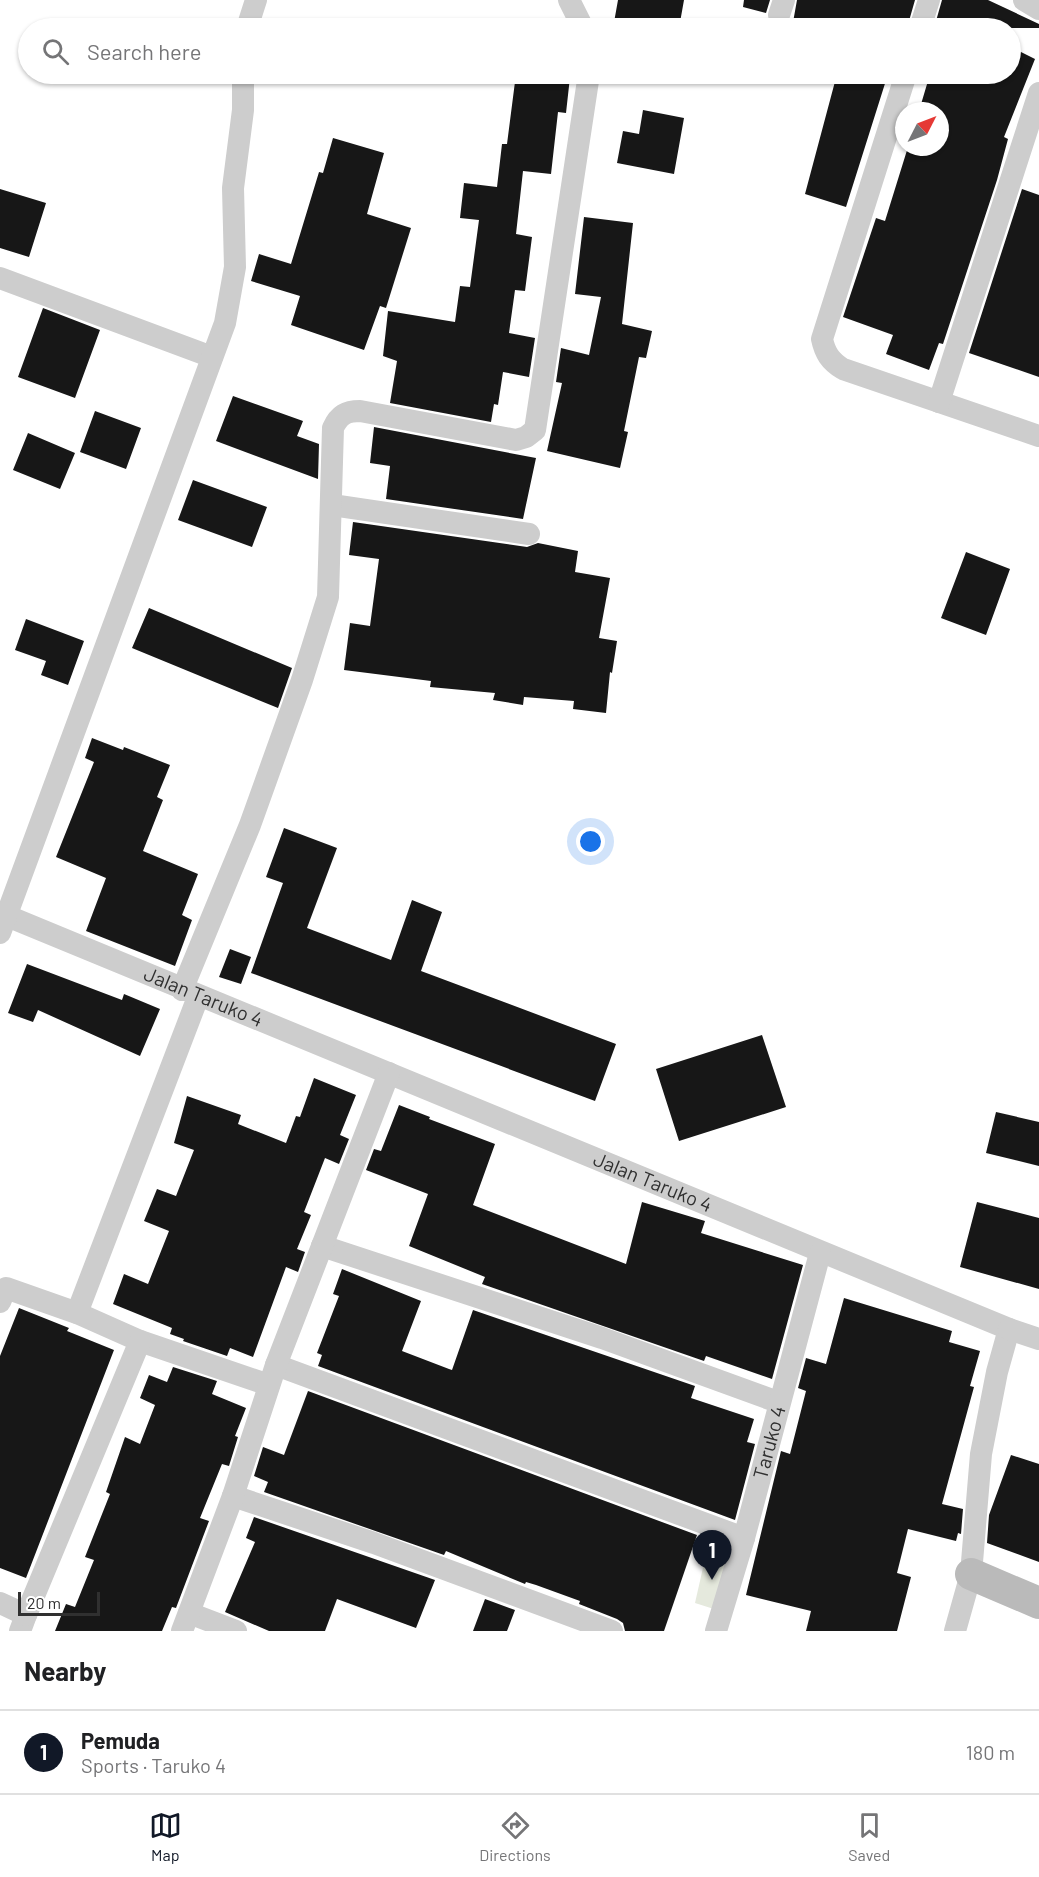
<!DOCTYPE html>
<meta charset="utf-8">
<style>
body{margin:0;font-family:Barlow,sans-serif;background:#f6f6f6;color:#202124}
.compass{position:absolute;left:895px;top:102px;width:54px;height:54px;border-radius:50%;background:#fff;box-shadow:0 2px 4px #0004;rotate:48deg}
.scale{position:absolute;left:18px;bottom:15px;width:82px;box-sizing:border-box;padding-left:6px;border:3px solid #303030;border-top:0;font-size:16px;line-height:21px;white-space:nowrap;color:#303030;-webkit-text-stroke:4px #fff;paint-order:stroke}
.you{position:absolute;left:591px;top:842px;width:21px;height:21px;margin:-15px;border:4px solid #fff;border-radius:50%;background:#1a73e8;box-shadow:0 0 0 9px #1a73e833}
.badge{display:grid;place-items:center;width:39px;height:39px;border-radius:50%;background:#111827;color:#fff;font-size:20px;font-weight:700}
.pin{position:absolute;translate:-50% -50px;filter:drop-shadow(0 2px 3px #0008)}
.pin::after{content:'';position:absolute;top:32px;width:21px;height:18px;background:inherit;clip-path:polygon(0 0,100% 0,50% 100%)}
.list{margin:0;padding:0;list-style:none}
h2{display:flex;justify-content:space-between;align-items:center;height:78px;margin:0;padding:0 24px;font-size:26px}
h2 small{font-size:20px;font-weight:400;color:#757577}
.list li{display:grid;grid-template-columns:39px 1fr auto;gap:18px;align-items:center;box-sizing:border-box;height:84px;padding:0 24px;border-top:2px solid #e0e0e0}
.list b{display:block;font-size:22px;white-space:nowrap}
.list p{margin:0;font-size:20px;white-space:nowrap;color:#757577}
.list em{font-size:20px;font-style:normal;color:#757577}
.icon{flex:none;width:33px;height:33px;fill:none;stroke:currentColor;stroke-width:2;stroke-linecap:round;stroke-linejoin:round}
.map{position:relative;flex:none;width:1039px;height:1631px;overflow:hidden}
.search{position:absolute;background:#fff;box-shadow:0 2px 4px #0004;left:18px;right:18px;top:18px;height:66px;display:flex;align-items:center;gap:15px;box-sizing:border-box;padding:0 21px;border-radius:33px;color:#757577;font-size:22px}
.sheet{height:162px;background:#fff}
nav{display:flex;justify-content:space-around;align-items:center;box-sizing:border-box;height:84px;border-top:2px solid #e0e0e0;background:#fff;font-size:16px;color:#757577}
nav a{display:grid;justify-items:center;gap:3px}
nav .on{color:#111827}
.map>svg:first-child{display:block}
.green{fill:#e5e9dd}
.building{fill:#171717}
.lines{fill:none;stroke-linecap:round;stroke-linejoin:round}
.street{stroke:#cdcdcd;stroke-width:22}
.secondary{stroke:#bababa;stroke-width:32}
.labels{text-anchor:middle;stroke-width:6;stroke-linejoin:round;paint-order:stroke}
.street-label{font-size:20px;fill:#303030;stroke:#fff}
</style>
<div class="map">
<svg width="1039" height="1631" viewBox="0 0 1039 1631">
<rect width="100%" height="100%" fill="#fff"/>
<path class="green" d="M 707,1550 L 729,1556 L 717,1610 L 695,1603 Z"/>
<path class="building" d="M 618,0 L 684,0 L 679,28 L 613,28 Z
M 744,0 L 770,0 L 766,13 L 743,7 Z
M 797,0 L 915,0 L 907,28 L 792,28 Z
M 942,0 L 988,0 L 1039,24 L 1039,28 L 934,28 Z
M 1011,47 L 1035,59 L 1004,137 L 1008,139 L 997,180 L 943,344 L 939,343 L 929,370 L 886,354 L 893,335 L 843,317 L 876,218 L 885,221 L 908,147 L 940,147 L 940,111 L 919,111 L 930,74 L 1011,74 Z
M 516,74 L 570,77 L 566,113 L 558,112 L 551,174 L 523,171 L 516,234 L 532,237 L 525,291 L 515,290 L 509,333 L 535,338 L 529,377 L 503,372 L 498,405 L 494,404 L 491,422 L 390,403 L 397,361 L 383,356 L 388,311 L 455,322 L 460,286 L 470,287 L 479,220 L 460,218 L 464,183 L 497,187 L 502,144 L 507,144 Z
M 837,74 L 888,74 L 846,207 L 805,194 Z
M 643,110 L 684,118 L 674,174 L 617,163 L 623,131 L 639,134 Z
M 333,138 L 384,153 L 367,214 L 411,228 L 386,308 L 380,306 L 364,350 L 291,325 L 300,296 L 251,281 L 259,254 L 291,264 L 319,172 L 323,173 Z
M 0,189 L 46,203 L 29,257 L 0,248 Z
M 1022,189 L 1039,195 L 1039,377 L 969,353 Z
M 584,217 L 633,223 L 622,324 L 652,331 L 646,358 L 639,357 L 624,431 L 628,432 L 620,468 L 547,451 L 562,383 L 556,382 L 561,348 L 589,355 L 601,297 L 575,294 Z
M 43,308 L 100,330 L 75,398 L 18,377 Z
M 233,396 L 303,421 L 297,436 L 319,444 L 318,479 L 216,441 Z
M 95,411 L 141,428 L 126,469 L 80,452 Z
M 374,427 L 536,458 L 523,519 L 386,499 L 390,466 L 370,463 Z
M 28,433 L 75,453 L 60,489 L 13,470 Z
M 193,480 L 267,507 L 252,547 L 178,520 Z
M 353,522 L 527,547 L 538,543 L 578,551 L 575,572 L 610,578 L 599,638 L 617,641 L 612,673 L 610,672 L 606,713 L 573,709 L 574,701 L 524,697 L 523,705 L 493,700 L 495,693 L 430,687 L 431,681 L 344,670 L 350,623 L 370,626 L 379,559 L 349,555 Z
M 966,552 L 1010,569 L 986,635 L 941,618 Z
M 149,608 L 292,668 L 278,708 L 132,648 Z
M 26,619 L 84,641 L 68,685 L 41,675 L 46,661 L 15,650 Z
M 92,738 L 123,750 L 124,747 L 170,765 L 157,797 L 163,800 L 143,851 L 198,874 L 182,915 L 192,920 L 175,966 L 86,931 L 106,878 L 56,857 L 94,762 L 85,758 Z
M 284,828 L 337,848 L 307,928 L 391,960 L 412,900 L 442,912 L 421,971 L 616,1044 L 595,1101 L 251,973 L 283,883 L 266,877 Z
M 230,949 L 251,957 L 241,984 L 219,977 Z
M 27,964 L 122,1000 L 124,994 L 160,1009 L 140,1056 L 38,1010 L 33,1022 L 8,1013 Z
M 762,1035 L 786,1107 L 679,1141 L 656,1069 Z
M 314,1078 L 356,1095 L 340,1135 L 349,1139 L 339,1164 L 325,1158 L 304,1212 L 311,1215 L 297,1249 L 305,1252 L 298,1272 L 286,1267 L 253,1357 L 230,1348 L 227,1356 L 183,1341 L 184,1339 L 170,1334 L 172,1328 L 113,1304 L 124,1274 L 148,1284 L 169,1231 L 144,1221 L 157,1189 L 176,1196 L 194,1150 L 174,1143 L 187,1096 L 241,1115 L 238,1124 L 286,1143 L 296,1116 L 300,1117 Z
M 399,1105 L 430,1117 L 429,1119 L 495,1144 L 473,1205 L 626,1264 L 642,1202 L 705,1221 L 701,1233 L 803,1265 L 772,1379 L 706,1356 L 704,1361 L 482,1284 L 485,1277 L 409,1246 L 428,1194 L 366,1170 L 374,1149 L 381,1151 Z
M 996,1112 L 1039,1122 L 1039,1166 L 986,1153 Z
M 977,1202 L 1039,1218 L 1039,1289 L 960,1267 Z
M 342,1269 L 421,1301 L 402,1351 L 449,1369 L 452,1370 L 473,1310 L 695,1386 L 691,1398 L 754,1419 L 747,1442 L 755,1444 L 735,1520 L 318,1366 L 322,1355 L 317,1353 L 339,1296 L 333,1294 Z
M 844,1298 L 952,1331 L 949,1342 L 980,1351 L 970,1386 L 974,1387 L 942,1504 L 963,1509 L 961,1534 L 958,1533 L 956,1541 L 908,1529 L 897,1573 L 911,1577 L 897,1631 L 806,1631 L 811,1611 L 746,1595 L 781,1451 L 790,1454 L 806,1391 L 798,1388 L 806,1358 L 826,1364 Z
M 19,1308 L 69,1328 L 67,1331 L 114,1350 L 26,1578 L 0,1568 L 0,1356 Z
M 173,1367 L 217,1381 L 212,1394 L 246,1408 L 235,1436 L 238,1437 L 229,1466 L 222,1464 L 200,1518 L 209,1521 L 176,1608 L 172,1607 L 162,1631 L 55,1631 L 66,1604 L 75,1607 L 94,1560 L 85,1557 L 110,1494 L 106,1492 L 125,1437 L 140,1444 L 155,1405 L 140,1398 L 149,1375 L 167,1382 Z
M 308,1391 L 697,1535 L 664,1631 L 625,1631 L 623,1623 L 617,1619 L 579,1604 L 580,1601 L 536,1585 L 526,1582 L 525,1584 L 446,1551 L 444,1555 L 264,1492 L 268,1482 L 254,1476 L 263,1447 L 284,1455 Z
M 1011,1455 L 1039,1464 L 1039,1562 L 987,1543 L 989,1515 Z
M 254,1517 L 435,1580 L 416,1628 L 337,1599 L 325,1631 L 269,1631 L 225,1612 L 255,1542 L 246,1538 Z
M 485,1599 L 515,1610 L 507,1631 L 473,1631 Z"/>
<g class="lines">
<g class="street">
<path d="M 569,0 L 583,28"/>
<path d="M 1024,0 L 1039,9"/>
<path d="M 779,15 L 784,0"/>
<path d="M 247,28 L 256,0"/>
<path d="M 920,28 L 929,0"/>
<path d="M 906,74 L 822,339 C 825,353 830,361 843,369 L 1039,436"/>
<path d="M 0,278 L 212,357"/>
<path d="M 939,402 L 1039,93"/>
<path d="M 332,505 L 529,534"/>
<path id="s1" d="M 0,913 L 1009,1329 L 997,1372 L 981,1454 L 971,1574 L 955,1631"/>
<path d="M 0,933 L 225,323 L 235,267 L 233,188 L 243,110 L 243,74"/>
<path d="M 182,990 L 250,825 L 302,680 L 328,597 L 333,428 C 339,415 346,411 360,411 L 516,440 L 526,437 L 535,430 L 589,74"/>
<path d="M 322,1246 L 602,1338 L 778,1402"/>
<path d="M 0,1302 L 6,1288 L 77,1313 L 140,1341 L 269,1385"/>
<path d="M 77,1313 L 198,997"/>
<path d="M 1009,1329 L 1039,1339"/>
<path d="M 276,1365 L 744,1538"/>
<path d="M 233,1496 L 374,1543 L 612,1631"/>
<path d="M 0,1603 L 26,1615 L 20,1631"/>
<path d="M 189,1613 L 236,1631"/>
<path d="M 26,1615 L 140,1341"/>
<path d="M 182,1631 L 233,1496 L 276,1365 L 389,1073"/>
<path id="s2" d="M 716,1631 L 744,1538 L 820,1253"/>
</g>
<path class="secondary" d="M 971,1574 L 1039,1603"/>
</g>
<g class="labels">
<g class="street-label">
<text dy="7" stroke="none"><textPath href="#s1" startOffset="220">Jalan Taruko 4</textPath></text>
<text dy="7" stroke="none"><textPath href="#s1" startOffset="706">Jalan Taruko 4</textPath></text>
<text dy="7" stroke="none"><textPath href="#s2" startOffset="196">Taruko 4</textPath></text>
</g>
</g>
</svg>
<svg class="compass" viewBox="-18 -18 36 36"><path d="M0-13l5 13h-10z" fill="#e53935"/><path d="M0 13l5-13h-10z" fill="#757577"/></svg>
<div class="scale">20 m</div>
<div class="you"></div>
<div class="pin badge" style="left:712px;top:1580px">1</div>
<div class="search"><svg class="icon" aria-label="search" viewBox="0 0 24 24"><circle cx="10" cy="10" r="6"/><path d="M15 15l6 6"/></svg>Search here</div>
</div>
<section class="sheet">
<h2>Nearby<small></small></h2>
<ul class="list">
<li><span class="badge">1</span><div><b>Pemuda</b><p>Sports · Taruko 4</p></div><em>180 m</em></li>
</ul>
</section>
<nav>
<a class="on"><svg class="icon" aria-label="map" viewBox="0 0 24 24"><path d="M3 6l6-2 6 2 6-2v14l-6 2-6-2-6 2zM9 4v14M15 6v14"/></svg>Map</a>
<a><svg class="icon" aria-label="directions" viewBox="0 0 24 24"><path d="M12 3l9 9-9 9-9-9zM9 14v-3h6M13 9l2 2-2 2"/></svg>Directions</a>
<a><svg class="icon" aria-label="saved" viewBox="0 0 24 24"><path d="M7 4h10v16l-5-4-5 4z"/></svg>Saved</a>
</nav>
